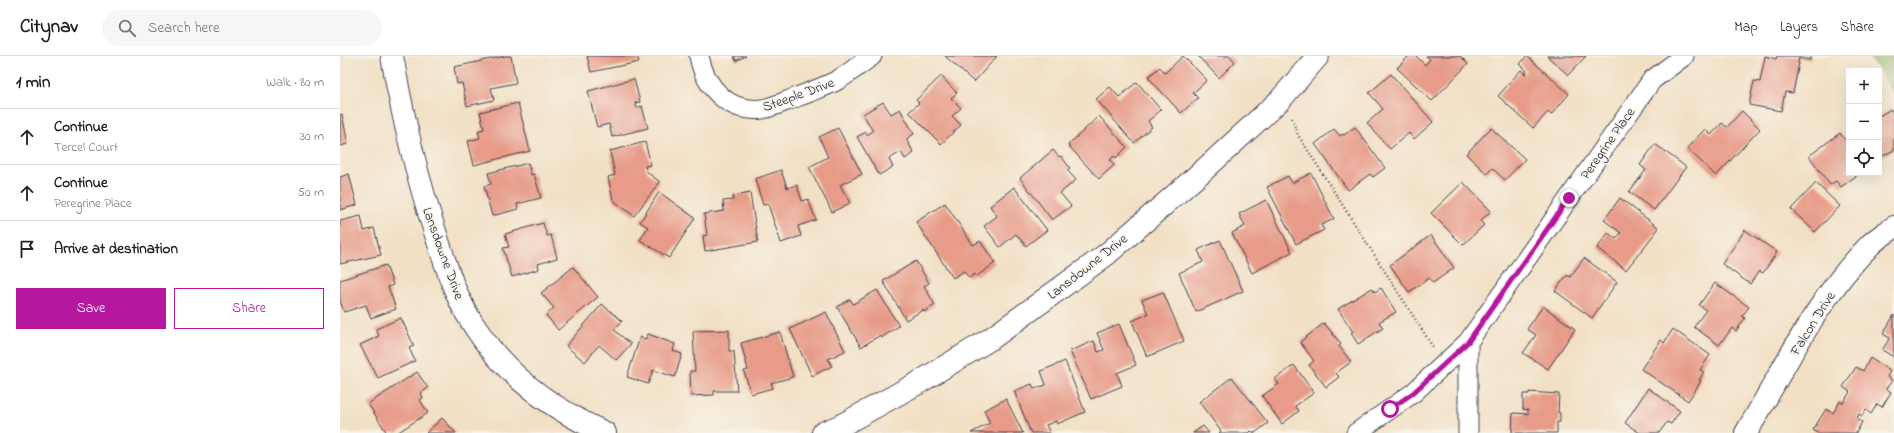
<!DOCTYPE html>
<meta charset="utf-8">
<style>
body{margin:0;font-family:"Indie Flower",sans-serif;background:#f6f6f6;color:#202124}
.controls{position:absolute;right:12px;top:12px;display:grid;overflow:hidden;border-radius:0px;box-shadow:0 4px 16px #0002}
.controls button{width:36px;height:36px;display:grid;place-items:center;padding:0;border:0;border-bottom:1px solid #e0e0e0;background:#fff;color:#202124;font:20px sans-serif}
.stop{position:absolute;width:12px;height:12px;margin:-9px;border:3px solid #b5179e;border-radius:50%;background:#fff}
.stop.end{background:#b5179e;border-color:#fff;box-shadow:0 1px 4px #0008}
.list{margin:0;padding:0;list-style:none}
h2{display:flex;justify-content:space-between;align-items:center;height:52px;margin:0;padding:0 16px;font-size:17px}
h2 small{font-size:13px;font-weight:400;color:#757577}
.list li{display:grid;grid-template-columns:26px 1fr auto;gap:12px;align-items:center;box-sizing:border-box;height:56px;padding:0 16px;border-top:1px solid #e0e0e0}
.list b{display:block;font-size:15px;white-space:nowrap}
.list p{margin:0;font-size:13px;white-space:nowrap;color:#757577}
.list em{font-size:13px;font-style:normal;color:#757577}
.actions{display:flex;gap:8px;padding:12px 16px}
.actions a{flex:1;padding:9px 0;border:1px solid #b5179e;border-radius:0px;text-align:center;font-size:14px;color:#b5179e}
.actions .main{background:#b5179e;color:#fff}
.icon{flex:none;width:22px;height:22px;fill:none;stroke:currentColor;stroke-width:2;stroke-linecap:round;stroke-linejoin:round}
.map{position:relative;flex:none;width:1554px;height:377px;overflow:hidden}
header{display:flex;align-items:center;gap:24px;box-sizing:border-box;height:56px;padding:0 20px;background:#fff;border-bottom:1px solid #e0e0e0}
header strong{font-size:19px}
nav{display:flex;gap:22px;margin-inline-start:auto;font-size:14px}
.search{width:280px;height:36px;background:#f6f6f6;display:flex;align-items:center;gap:10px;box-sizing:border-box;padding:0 14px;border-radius:22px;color:#757577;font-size:15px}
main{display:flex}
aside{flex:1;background:#fff}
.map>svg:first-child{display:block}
.forest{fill:#92ab5c;stroke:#5a664c}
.building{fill:#e79b88}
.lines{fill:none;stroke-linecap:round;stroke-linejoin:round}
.street-casing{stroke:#413e50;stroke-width:21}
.secondary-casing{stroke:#413e50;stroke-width:24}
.path{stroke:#413e50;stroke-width:2.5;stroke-dasharray:1 3;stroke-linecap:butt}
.street{stroke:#fff;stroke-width:19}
.secondary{stroke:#fff;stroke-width:22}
.route{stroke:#b5179e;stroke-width:5}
.labels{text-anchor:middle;stroke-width:3;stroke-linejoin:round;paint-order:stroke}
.street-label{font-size:14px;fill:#22223b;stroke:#f7f3e8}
</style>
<header>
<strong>Citynav</strong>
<div class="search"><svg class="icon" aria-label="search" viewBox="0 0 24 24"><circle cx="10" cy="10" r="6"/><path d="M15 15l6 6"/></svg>Search here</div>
<nav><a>Map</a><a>Layers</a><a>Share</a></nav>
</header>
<main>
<aside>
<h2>1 min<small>Walk · 80 m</small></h2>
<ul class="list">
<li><svg class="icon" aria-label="ahead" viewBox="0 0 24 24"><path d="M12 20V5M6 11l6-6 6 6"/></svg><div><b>Continue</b><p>Tercel Court</p></div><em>30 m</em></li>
<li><svg class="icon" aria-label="ahead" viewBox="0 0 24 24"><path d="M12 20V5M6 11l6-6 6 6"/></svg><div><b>Continue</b><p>Peregrine Place</p></div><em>50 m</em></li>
<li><svg class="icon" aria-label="arrive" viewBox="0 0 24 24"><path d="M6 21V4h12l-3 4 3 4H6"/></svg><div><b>Arrive at destination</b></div></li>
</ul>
<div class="actions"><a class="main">Save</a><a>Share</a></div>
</aside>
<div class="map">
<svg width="1554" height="377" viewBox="0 0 1554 377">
<rect width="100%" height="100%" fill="#f7f3e8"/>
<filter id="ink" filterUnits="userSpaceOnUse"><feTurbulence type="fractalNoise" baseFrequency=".025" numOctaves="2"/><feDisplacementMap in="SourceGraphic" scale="8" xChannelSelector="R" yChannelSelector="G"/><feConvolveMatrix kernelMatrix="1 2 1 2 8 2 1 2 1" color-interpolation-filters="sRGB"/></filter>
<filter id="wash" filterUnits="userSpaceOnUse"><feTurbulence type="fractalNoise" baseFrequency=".012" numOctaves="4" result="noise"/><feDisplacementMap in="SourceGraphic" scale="16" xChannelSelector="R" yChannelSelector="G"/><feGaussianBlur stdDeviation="0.9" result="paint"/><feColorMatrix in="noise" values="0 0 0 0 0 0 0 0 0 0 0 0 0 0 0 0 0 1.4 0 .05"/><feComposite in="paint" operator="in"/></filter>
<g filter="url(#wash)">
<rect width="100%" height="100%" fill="#f2e0c5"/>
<path class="forest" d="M 1529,0 L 1554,0 L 1554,36 Z"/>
<g id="blocks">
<path class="building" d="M 165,0 L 171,0 L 176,27 L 151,32 L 154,44 L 127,50 L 122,27 L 117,28 L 114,11 Z
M 247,0 L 297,0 L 299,6 L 251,16 Z
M 394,0 L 406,0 L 396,5 Z
M 605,0 L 657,0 L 634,26 Z
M 843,0 L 867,24 L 853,37 L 858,42 L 841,57 L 808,21 L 820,11 L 825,17 Z
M 858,0 L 890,0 L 895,6 L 879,22 Z
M 1069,0 L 1076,0 L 1085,9 L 1090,3 L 1086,0 L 1120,0 L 1128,8 L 1092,45 L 1057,12 Z
M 1187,0 L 1229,38 L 1211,59 L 1208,56 L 1193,72 L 1158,40 L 1181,14 L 1185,18 L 1187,15 L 1180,8 Z
M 1207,0 L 1246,0 L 1228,19 Z
M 1425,0 L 1436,3 L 1437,0 L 1471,0 L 1470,4 L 1459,2 L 1458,7 L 1459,7 L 1453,37 L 1445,36 L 1441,55 L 1409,49 L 1414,25 L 1420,26 Z
M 1051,18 L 1093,66 L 1074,83 L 1069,77 L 1050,93 L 1027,67 L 1043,53 L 1029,37 Z
M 601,20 L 617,37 L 611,42 L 621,52 L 612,60 L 621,69 L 601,88 L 569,56 L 579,47 L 576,44 Z
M 294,23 L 300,46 L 295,47 L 297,52 L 302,50 L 308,72 L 272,81 L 269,68 L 257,71 L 248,35 Z
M 797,26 L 821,54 L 808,65 L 812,71 L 794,87 L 756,43 L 770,31 L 779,41 Z
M 543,46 L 551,58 L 560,53 L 574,78 L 566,83 L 574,97 L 565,103 L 561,96 L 549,103 L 553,111 L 539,119 L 517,81 L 526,76 L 527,79 L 533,75 L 523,58 Z
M 178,47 L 190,95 L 134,109 L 128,85 L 140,82 L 138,75 L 144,73 L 140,56 Z
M 1551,53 L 1554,59 L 1554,94 L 1539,102 L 1539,60 Z
M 1402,55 L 1420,73 L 1376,120 L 1347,92 L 1365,73 L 1371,79 L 1382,67 L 1387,71 Z
M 2,58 L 8,88 L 0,90 L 0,59 Z
M 759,60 L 787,91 L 776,102 L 774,100 L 770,104 L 774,109 L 759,123 L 728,89 Z
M 1015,71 L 1045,112 L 1033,121 L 1030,118 L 1008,134 L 975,88 L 994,73 L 1000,80 L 1003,78 L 1004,79 Z
M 498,72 L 522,118 L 500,129 L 510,147 L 492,156 L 469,111 L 488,101 L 479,81 Z
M 1151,72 L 1185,103 L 1165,124 L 1152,112 L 1147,118 L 1126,98 Z
M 1500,77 L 1509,89 L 1509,117 L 1520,117 L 1501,131 L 1496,125 L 1490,129 L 1469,100 Z
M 305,86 L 311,109 L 305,110 L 307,116 L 320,126 L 294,160 L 273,144 L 268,121 L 275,119 L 270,95 Z
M 1315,88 L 1346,111 L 1314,154 L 1289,136 L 1306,114 L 1300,109 Z
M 713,94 L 719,101 L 721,100 L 730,112 L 727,114 L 736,124 L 720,137 L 731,150 L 712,164 L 680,122 Z
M 188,107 L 191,119 L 194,118 L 201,142 L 177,148 L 178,153 L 152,160 L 144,130 L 151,128 L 148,117 Z
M 441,114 L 447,132 L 457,129 L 462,145 L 468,143 L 476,164 L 458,170 L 461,180 L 441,187 L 428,148 L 423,149 L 415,123 Z
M 971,117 L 994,163 L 981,169 L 984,174 L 956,188 L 927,131 L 948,120 L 952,127 Z
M 9,118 L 17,149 L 0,154 L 0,121 Z
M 1123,126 L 1151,155 L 1140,165 L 1144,169 L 1123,189 L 1091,157 Z
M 1476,127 L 1500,150 L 1475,176 L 1451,153 Z
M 674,131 L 707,174 L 686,190 L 676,178 L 660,191 L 644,170 L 657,160 L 650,150 Z
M 319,136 L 355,162 L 329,202 L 300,184 L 308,171 L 300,166 Z
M 410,137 L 418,186 L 365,195 L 363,180 L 367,179 L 364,158 L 384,155 L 383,145 L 393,144 L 393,140 Z
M 1280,142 L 1319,172 L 1286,214 L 1257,192 L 1268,177 L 1276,183 L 1281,177 L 1264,164 Z
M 926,144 L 952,196 L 912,217 L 892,177 L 905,170 L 899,158 Z
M 605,147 L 633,189 L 640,185 L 655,207 L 637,220 L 635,218 L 629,222 L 624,215 L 613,222 L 576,166 Z
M 21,160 L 24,175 L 34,172 L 41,199 L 0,208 L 0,165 Z
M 203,167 L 207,180 L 211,179 L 217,202 L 198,208 L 199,213 L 172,221 L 163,192 L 169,191 L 165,178 Z
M 1405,174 L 1437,196 L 1423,217 L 1419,215 L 1410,228 L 1382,208 Z
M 1091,179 L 1114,212 L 1093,227 L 1089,222 L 1069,236 L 1050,209 Z
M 880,184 L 903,235 L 856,256 L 839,217 L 863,206 L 858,194 Z
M 1244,202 L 1277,226 L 1252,262 L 1215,235 L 1227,219 L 1230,221 Z
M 576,205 L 589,227 L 584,230 L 595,249 L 584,256 L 583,254 L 566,264 L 543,225 Z
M 46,209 L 53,229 L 48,231 L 56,253 L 31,262 L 26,249 L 4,256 L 0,245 L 0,224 Z
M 233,211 L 258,241 L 218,274 L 206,259 L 214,252 L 201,237 Z
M 1375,227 L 1409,251 L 1402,260 L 1405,262 L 1396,275 L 1392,272 L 1379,289 L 1354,271 L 1366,254 L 1359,249 Z
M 1032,232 L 1035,236 L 1041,232 L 1056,256 L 1039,266 L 1043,272 L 1018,288 L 1011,277 L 1013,276 L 998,253 Z
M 537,234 L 559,270 L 541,282 L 539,280 L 521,291 L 497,251 L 510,243 L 513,248 Z
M 823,236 L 844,285 L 807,301 L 792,265 L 808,258 L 802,244 Z
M 262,248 L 282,265 L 274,274 L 291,288 L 276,304 L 259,289 L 245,306 L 226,290 Z
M 1203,250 L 1235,273 L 1208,313 L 1183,297 L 1196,279 L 1187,273 Z
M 486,256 L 505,295 L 488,303 L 492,310 L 472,320 L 450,273 Z
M 1554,259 L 1554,301 L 1542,294 L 1550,282 L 1543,278 Z
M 61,262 L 74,290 L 69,292 L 75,305 L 38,322 L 20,289 L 39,280 L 36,273 Z
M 984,267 L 1001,288 L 999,290 L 1011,306 L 996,317 L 999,321 L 986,331 L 969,309 L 974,305 L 960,286 Z
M 779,268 L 796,309 L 777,317 L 782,330 L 751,343 L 730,295 L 754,285 L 758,296 L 764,294 L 757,277 Z
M 1333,273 L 1370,299 L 1360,314 L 1364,316 L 1359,324 L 1361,325 L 1348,345 L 1301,313 L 1321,284 L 1324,287 Z
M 389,274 L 389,295 L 394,295 L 397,335 L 374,335 L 374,339 L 351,340 L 350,315 L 355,315 L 353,275 Z
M 440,276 L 453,321 L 431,327 L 433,332 L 411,338 L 404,315 L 408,314 L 401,287 Z
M 308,278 L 335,288 L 333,295 L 342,298 L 335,321 L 313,314 L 308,328 L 287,321 L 300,281 L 306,283 Z
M 1530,302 L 1550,315 L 1547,321 L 1552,324 L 1546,333 L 1551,336 L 1542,351 L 1537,348 L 1531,358 L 1526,354 L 1522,360 L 1519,358 L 1517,363 L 1522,366 L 1516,377 L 1478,377 L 1473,374 L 1486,353 L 1493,357 L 1500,345 L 1503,347 L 1510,336 L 1503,331 L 1516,311 L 1523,315 Z
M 725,305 L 745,356 L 717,368 L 716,365 L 706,369 L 710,377 L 691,377 L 674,335 L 692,328 L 694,333 L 706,329 L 701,315 Z
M 954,309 L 974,337 L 955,350 L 959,355 L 942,368 L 922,340 L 939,328 L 935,323 Z
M 77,316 L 88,332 L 81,337 L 83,342 L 80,344 L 88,357 L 57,377 L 47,377 L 28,348 Z
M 892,321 L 928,367 L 915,377 L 911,375 L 909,377 L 879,377 L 881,375 L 859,346 Z
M 1308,332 L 1340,355 L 1331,368 L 1327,366 L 1319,377 L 1300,377 L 1285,367 Z
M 1189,336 L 1219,338 L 1218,356 L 1220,357 L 1220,366 L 1217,366 L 1217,377 L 1172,377 L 1173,357 L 1188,358 L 1188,354 L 1183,353 L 1183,338 L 1189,338 Z
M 666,343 L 683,377 L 631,377 L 650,367 L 644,354 Z
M 102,362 L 116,377 L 86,377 Z
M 863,370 L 869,377 L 853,377 Z"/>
</g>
</g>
<g filter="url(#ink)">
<use href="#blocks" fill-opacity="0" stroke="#413e50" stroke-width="1"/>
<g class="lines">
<g class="street-casing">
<path id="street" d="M 359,0 C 365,31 388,57 422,53 C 434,51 446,45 457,41 C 470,36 484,31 496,25 C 509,18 520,8 532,0
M 1016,377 L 1073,337 L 1128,286 L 1312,24 L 1344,0
M 1128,377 L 1128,286"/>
</g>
<g class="secondary-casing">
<path id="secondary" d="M 52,0 C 63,63 78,125 98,185 C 108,216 118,248 137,274 C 168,322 214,354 265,377
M 483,377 L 502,369 L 578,327 L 652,282 L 767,198 L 865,113 L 940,44 L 978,0
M 1406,377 C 1444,313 1477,242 1530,189 C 1537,182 1546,177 1554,171"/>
</g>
<path class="path" d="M 952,62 L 958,79 L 1093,291"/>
<use href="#street" class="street"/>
<use href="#secondary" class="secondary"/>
</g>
</g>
<g class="lines" filter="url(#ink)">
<path class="route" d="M 1050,353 L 1073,337 L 1128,286 L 1229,142"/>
</g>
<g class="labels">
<g class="street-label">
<text transform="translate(458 38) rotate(-20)" y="5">Steeple Drive</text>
<text transform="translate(1267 87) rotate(-55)" y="5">Peregrine Place</text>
<text transform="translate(104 197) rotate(70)" y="5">Lansdowne Drive</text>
<text transform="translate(747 210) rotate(-38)" y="5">Lansdowne Drive</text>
<text transform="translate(1472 267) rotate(-58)" y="5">Falcon Drive</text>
</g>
</g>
</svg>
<div class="controls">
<button>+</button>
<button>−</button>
<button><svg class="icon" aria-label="locate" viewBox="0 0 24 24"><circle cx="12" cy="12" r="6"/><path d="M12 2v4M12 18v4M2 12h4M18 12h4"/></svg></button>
</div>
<div class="stop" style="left:1050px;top:353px"></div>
<div class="stop end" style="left:1229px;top:142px"></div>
</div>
</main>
